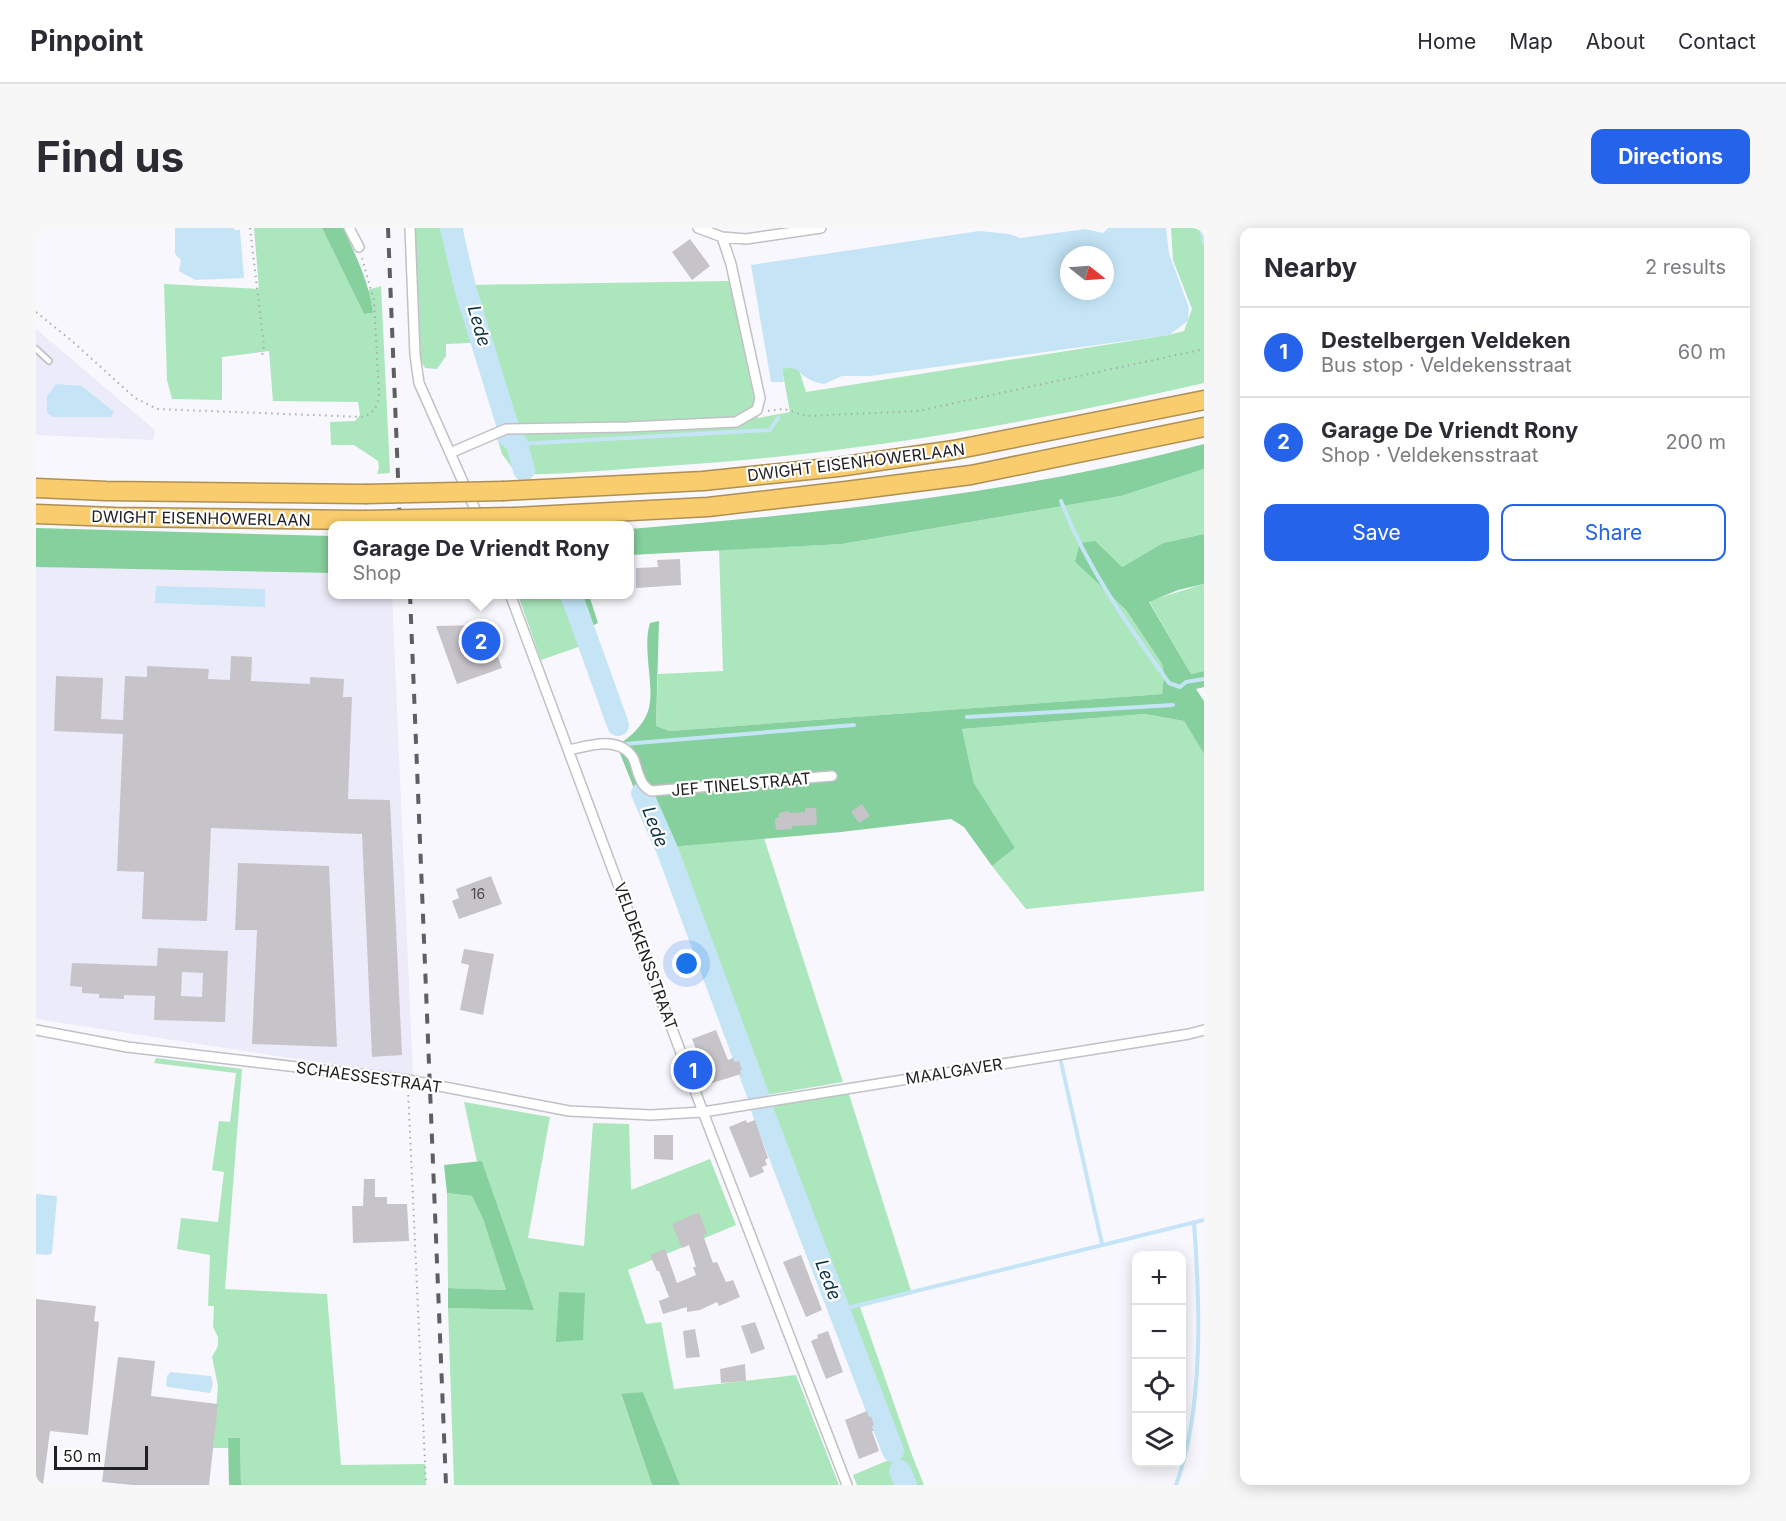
<!DOCTYPE html>
<meta charset="utf-8">
<style>
body{margin:0;font-family:Inter,sans-serif;background:#f7f7f7;color:#2b2b33}
.controls{position:absolute;right:18px;bottom:18px;display:grid;overflow:hidden;border-radius:12px;box-shadow:0 3px 15px #0003}
.controls button{width:54px;height:54px;display:grid;place-items:center;padding:0;border:0;border-bottom:2px solid #e1e1e2;background:#fff;color:#2b2b33;font:30px sans-serif}
.compass{position:absolute;left:1024px;top:18px;width:54px;height:54px;border-radius:50%;background:#fff;box-shadow:0 3px 15px #0003;rotate:107deg}
.scale{position:absolute;left:18px;bottom:15px;width:94px;box-sizing:border-box;padding-left:6px;border:3px solid #212023;border-top:0;font-size:16px;line-height:21px;white-space:nowrap;color:#212023;-webkit-text-stroke:4px #fff;paint-order:stroke}
.you{position:absolute;left:651px;top:736px;width:21px;height:21px;margin:-15px;border:4px solid #fff;border-radius:50%;background:#1a73e8;box-shadow:0 0 0 9px #1a73e833}
.badge{display:grid;place-items:center;width:39px;height:39px;border-radius:50%;background:#2563eb;color:#fff;font-size:20px;font-weight:700}
.pin{position:absolute;translate:-50% -50%;border:3px solid #fff;box-shadow:0 2px 6px #0006}
.popup{position:absolute;left:292px;top:293px;width:306px;height:78px;box-sizing:border-box;display:grid;place-content:center;border-radius:12px;background:#fff;filter:drop-shadow(0 2px 4px #0005);font-size:20px;white-space:nowrap;color:#7c7c81}
.popup b{font-size:22px;color:#2b2b33}
.popup::after{content:'';position:absolute;left:50%;top:100%;margin-left:-12px;border:12px solid transparent;border-top-color:#fff}
.list{margin:0;padding:0;list-style:none}
h2{display:flex;justify-content:space-between;align-items:center;height:78px;margin:0;padding:0 24px;font-size:26px}
h2 small{font-size:20px;font-weight:400;color:#7c7c81}
.list li{display:grid;grid-template-columns:39px 1fr auto;gap:18px;align-items:center;box-sizing:border-box;height:90px;padding:0 24px;border-top:2px solid #e1e1e2}
.list b{display:block;font-size:22px;white-space:nowrap}
.list p{margin:0;font-size:20px;white-space:nowrap;color:#7c7c81}
.list em{font-size:20px;font-style:normal;color:#7c7c81}
.actions{display:flex;gap:12px;padding:18px 24px}
.actions a{flex:1;padding:14px 0;border:2px solid #2563eb;border-radius:12px;text-align:center;font-size:21px;color:#2563eb}
.actions .main{background:#2563eb;color:#fff}
.icon{flex:none;width:33px;height:33px;fill:none;stroke:currentColor;stroke-width:2;stroke-linecap:round;stroke-linejoin:round}
.map{position:relative;flex:none;width:1168px;height:1257px;overflow:hidden;border-radius:12px}
header{display:flex;align-items:center;gap:36px;box-sizing:border-box;height:84px;padding:0 30px;background:#fff;border-bottom:2px solid #e1e1e2}
header strong{font-size:28px}
nav{display:flex;gap:33px;margin-inline-start:auto;font-size:21px}
.intro{display:flex;align-items:center;justify-content:space-between;box-sizing:border-box;height:144px;padding:0 36px}
h1{margin:0;font-size:42px}
.button{padding:15px 27px;border-radius:12px;background:#2563eb;color:#fff;font-size:21px;font-weight:700}
main{display:flex;gap:36px;padding:0 36px}
aside{flex:1;background:#fff;border-radius:12px;box-shadow:0 3px 15px #0003}
.map>svg:first-child{display:block}
.built{fill:#ecebf9}
.green{fill:#abe6bc}
.forest{fill:#85d09c}
.water{fill:#c5e5f7;fill-rule:evenodd}
.lines{fill:none;stroke-linecap:round;stroke-linejoin:round}
.stream{stroke:#c5e5f7;stroke-width:4}
.river{stroke:#c5e5f7;stroke-width:22}
.building{fill:#c7c4c9;fill-rule:evenodd}
.lane-casing{stroke:#c1c0c6;stroke-width:8}
.street-casing{stroke:#c1c0c6;stroke-width:12}
.highway-casing{stroke:#ad9054;stroke-width:21}
.path{stroke:#abaaaf;stroke-width:2;stroke-dasharray:1.5 4.5;stroke-linecap:butt}
.lane{stroke:#fff;stroke-width:4.5}
.street{stroke:#fff;stroke-width:9}
.highway{stroke:#f9cd6e;stroke-width:18}
.rail{stroke:#5f5e61;stroke-width:4;stroke-dasharray:10 10;stroke-linecap:butt}
.highway-bridge-casing{stroke:#ad9054;stroke-width:21;stroke-linecap:butt}
.highway-bridge{stroke:#f9cd6e;stroke-width:18}
.labels{text-anchor:middle;stroke-width:4.5;stroke-linejoin:round;paint-order:stroke}
.number-label{font-size:14px;fill:#4a494c}
.street-label{font-size:16px;fill:#212023;stroke:#fff}
.water-label{font-size:18px;font-style:italic;fill:#083042;stroke:#fff}
</style>
<header>
<strong>Pinpoint</strong>
<nav><a>Home</a><a>Map</a><a>About</a><a>Contact</a></nav>
</header>
<div class="intro"><h1>Find us</h1><a class="button">Directions</a></div>
<main>
<div class="map">
<svg width="1168" height="1257" viewBox="0 0 1168 1257">
<rect width="100%" height="100%" fill="#f8f7fd"/>
<path class="built" d="M 0,101 L 119,202 L 117,212 L 0,207 Z
M 0,339 L 296,345 L 296,366 L 356,367 L 377,849 L 0,791 Z"/>
<path class="green" d="M 218,0 L 286,0 L 328,86 L 337,85 L 332,62 L 345,58 L 354,245 L 341,246 L 343,240 L 342,233 L 318,217 L 295,217 L 294,194 L 319,193 L 324,187 L 322,174 L 237,173 L 233,123 L 186,129 L 186,172 L 136,171 L 131,152 L 128,56 L 223,61 Z
M 379,0 L 427,0 L 431,57 L 694,53 L 722,190 L 754,184 L 746,141 L 754,139 L 763,142 L 770,164 L 1132,107 L 1148,103 L 1156,81 L 1137,32 L 1135,0 L 1168,0 L 1168,155 C 987,197 803,228 617,239 C 572,242 526,247 481,246 L 466,226 L 461,210 L 456,114 L 410,116 L 410,128 L 401,141 L 389,140 L 385,133 Z
M 1168,241 L 1168,306 L 1127,315 L 1086,339 L 1072,327 L 1039,334 L 1090,382 L 1126,436 L 1128,447 L 1126,466 L 634,503 L 620,498 L 622,446 L 687,443 L 683,322 L 806,316 L 1085,268 Z
M 1168,356 L 1168,443 L 1155,446 L 1113,373 Z
M 482,367 L 532,367 L 548,417 L 505,432 Z
M 1109,486 L 1148,493 L 1168,526 L 1168,663 L 990,681 L 956,638 L 979,620 L 938,555 L 926,501 Z
M 728,610 L 807,854 L 713,870 L 622,620 Z
M 120,830 L 206,841 L 189,1061 L 291,1066 L 305,1237 L 389,1236 L 390,1257 L 205,1257 L 204,1210 L 192,1210 L 192,1220 L 177,1220 L 182,1158 L 176,1129 L 182,1118 L 182,1109 L 177,1099 L 178,1078 L 172,1078 L 174,1027 L 141,1021 L 145,990 L 182,994 L 188,944 L 176,942 L 183,893 L 194,894 L 200,845 L 118,835 Z
M 812,863 L 876,1066 L 824,1079 L 876,1227 L 888,1257 L 821,1257 L 817,1247 L 855,1231 L 721,882 Z
M 428,874 L 514,889 L 492,1010 L 548,1018 L 557,895 L 593,896 L 595,962 L 674,931 L 700,997 L 592,1042 L 610,1096 L 625,1094 L 638,1161 L 760,1147 L 803,1257 L 644,1257 L 607,1164 L 585,1167 L 616,1257 L 418,1257 L 412,1080 L 498,1082 L 446,933 L 441,934 Z
M 411,965 L 436,968 L 447,991 L 470,1062 L 412,1060 Z"/>
<path class="forest" d="M 286,0 L 307,0 C 320,28 333,54 337,85 L 328,86 Z
M 1168,216 L 1168,241 L 1085,268 L 806,316 L 594,327 L 594,301 C 786,285 981,266 1168,216 Z
M 0,300 L 296,308 L 296,345 L 0,339 Z
M 1168,306 L 1168,356 L 1142,362 L 1113,374 L 1155,446 L 1168,443 L 1168,459 L 1160,461 L 1168,473 L 1168,526 L 1148,493 L 1109,486 L 926,501 L 938,555 L 979,620 L 956,638 L 928,599 L 915,591 L 805,604 L 622,620 L 581,518 C 592,510 604,501 610,488 C 622,465 605,423 614,395 L 623,393 L 620,498 L 634,503 L 1126,466 L 1128,447 L 1126,436 L 1090,382 L 1039,334 L 1044,315 L 1059,313 L 1086,339 L 1127,315 Z
M 532,367 L 553,367 L 562,395 L 544,404 Z
M 446,933 L 498,1082 L 412,1080 L 412,1060 L 470,1062 L 447,991 L 436,968 L 411,965 L 408,937 Z
M 523,1064 L 549,1065 L 547,1112 L 520,1114 Z
M 607,1164 L 644,1257 L 616,1257 L 585,1166 Z
M 192,1210 L 204,1210 L 205,1257 L 193,1257 Z"/>
<path class="water" d="M 139,0 L 197,0 L 199,2 L 204,2 L 208,50 L 159,52 L 143,43 L 145,32 L 139,26 Z
M 1072,0 L 1130,0 L 1133,25 L 1153,80 L 1152,93 L 1133,107 L 834,148 L 806,148 L 788,156 C 783,155 777,154 773,151 C 761,145 763,137 746,141 L 748,154 L 735,154 L 715,37 L 943,3 L 973,6 L 984,10 L 1049,1 L 1067,5 ZM 1033,27 L 1069,27 L 1069,63 L 1033,63 Z
M 20,156 L 46,158 L 78,184 L 75,189 L 17,189 L 11,185 L 11,168 Z
M 120,358 L 229,361 L 229,379 L 119,375 Z
M 0,966 L 20,968 L 21,970 L 16,1025 L 12,1027 L 0,1026 Z
M 134,1144 L 175,1148 L 177,1156 L 174,1165 L 132,1159 L 130,1157 L 131,1148 Z"/>
<g class="lines">
<path class="stream" d="M 1165,0 L 1168,15
M 481,216 L 734,202 L 742,190
M 1025,273 C 1051,340 1092,397 1133,455 L 1144,459 L 1150,454 L 1168,451
M 931,489 L 1137,477
M 588,516 L 818,497
M 1025,834 L 1066,1016
M 803,1082 L 1168,992
M 1140,1257 C 1168,1179 1164,1077 1158,994"/>
<path class="river" d="M 415,0 L 430,63 L 471,196
M 471,207 L 481,216 L 488,242
M 535,366 L 582,497
M 606,565 L 632,624 L 722,867
M 726,881 L 857,1223
M 864,1243 L 870,1257"/>
</g>
<path class="building" d="M 654,11 L 674,38 L 656,52 L 636,24 Z
M 644,331 L 645,357 L 600,360 L 600,340 L 622,339 L 621,332 Z
M 450,397 L 466,440 L 421,456 L 400,398 Z
M 195,428 L 216,429 L 215,453 L 274,456 L 274,449 L 308,451 L 307,469 L 316,469 L 312,571 L 354,572 L 366,827 L 336,829 L 326,606 L 175,600 L 171,693 L 106,691 L 108,644 L 81,643 L 87,506 L 18,503 L 20,448 L 67,450 L 65,491 L 87,492 L 89,448 L 111,449 L 111,438 L 173,441 L 172,451 L 194,452 Z
M 826,576 L 834,588 L 823,595 L 816,585 L 816,583 Z
M 769,580 L 780,580 L 781,597 L 756,598 L 756,601 L 740,602 L 739,591 L 743,589 L 743,585 L 752,583 L 754,585 L 769,584 Z
M 202,635 L 293,638 L 301,819 L 216,816 L 221,702 L 199,702 Z
M 455,648 L 466,676 L 423,691 L 416,673 L 423,670 L 420,661 Z
M 122,720 L 192,723 L 189,794 L 118,792 L 119,768 L 88,767 L 88,771 L 63,770 L 63,766 L 46,765 L 46,759 L 34,758 L 36,735 L 121,738 ZM 146,744 L 167,745 L 166,769 L 145,768 Z
M 428,721 L 458,726 L 447,787 L 424,782 L 433,737 L 425,735 Z
M 680,802 L 692,832 L 697,830 L 699,834 L 703,833 L 706,842 L 704,843 L 705,846 L 673,856 L 656,811 Z
M 710,892 L 711,895 L 719,892 L 732,930 L 729,932 L 731,937 L 726,939 L 728,944 L 714,950 L 693,899 Z
M 618,907 L 637,907 L 637,932 L 618,931 Z
M 328,951 L 339,951 L 339,969 L 351,969 L 351,976 L 371,976 L 373,1013 L 317,1015 L 316,978 L 327,978 Z
M 663,984 L 671,1006 L 667,1007 L 677,1035 L 681,1034 L 690,1054 L 697,1052 L 704,1069 L 683,1078 L 681,1074 L 664,1082 L 651,1084 L 651,1079 L 627,1086 L 623,1073 L 633,1069 L 623,1043 L 621,1043 L 614,1027 L 629,1021 L 641,1055 L 660,1047 L 657,1039 L 660,1039 L 653,1017 L 646,1020 L 636,996 Z
M 765,1027 L 786,1082 L 770,1089 L 747,1034 Z
M 0,1071 L 60,1078 L 58,1093 L 63,1094 L 52,1207 L 14,1203 L 7,1257 L 0,1257 Z
M 719,1094 L 729,1121 L 715,1126 L 705,1098 Z
M 659,1101 L 664,1129 L 650,1130 L 647,1103 Z
M 792,1103 L 807,1144 L 790,1151 L 775,1113 L 782,1110 L 781,1107 Z
M 82,1129 L 119,1133 L 115,1168 L 182,1176 L 173,1257 L 97,1257 L 66,1254 Z
M 709,1136 L 710,1153 L 685,1155 L 684,1141 Z
M 831,1183 L 833,1189 L 835,1188 L 838,1197 L 836,1198 L 838,1203 L 836,1203 L 843,1223 L 823,1231 L 809,1192 Z"/>
<g class="lines">
<g class="lane-casing">
<path id="lane" d="M 0,121 L 13,133"/>
</g>
<g class="street-casing">
<path id="street" d="M 313,0 L 323,19
M 374,0 L 379,127 L 383,155 L 443,290
M 662,0 L 686,9 L 710,11 L 785,0
M 414,225 L 470,201 L 591,199 L 700,194 L 721,182 L 724,170 L 695,36 L 686,9
M 474,366 L 667,884 L 811,1257
M 533,522 C 552,518 580,508 595,527 C 599,531 600,540 602,545 C 605,553 607,559 615,563 L 796,548
M 0,802 L 91,819 L 372,852 L 533,883 L 615,887 L 667,884 L 1153,806 L 1168,802"/>
</g>
<g class="highway-casing">
<path id="highway" d="M 0,260 L 70,263 L 329,266
M 468,263 L 667,253 L 802,239 L 918,222 L 1168,172
M 0,286 L 79,289 L 329,292
M 479,289 L 672,279 L 810,263 L 935,247 L 1168,199"/>
</g>
<path class="path" d="M 214,0 L 228,118 L 226,128
M 0,84 L 36,113 L 99,170 L 121,181 L 327,189 C 338,185 342,178 343,166 L 338,73 L 326,30
M 732,183 L 748,181 L 771,188 L 882,183 L 1168,121
M 372,861 L 390,1257"/>
<use href="#lane" class="lane"/>
<use href="#street" class="street"/>
<use href="#highway" class="highway"/>
<path class="rail" d="M 352,0 L 364,298
M 374,366 L 410,1257"/>
<g class="highway-bridge-casing">
<path id="highway-bridge" d="M 329,266 L 468,263
M 329,292 L 479,289"/>
</g>
<use href="#highway-bridge" class="highway-bridge"/>
</g>
<g class="labels">
<g class="number-label">
<text x="442" y="671">16</text>
</g>
<g class="street-label">
<text transform="translate(820 234) rotate(-7)" y="6">DWIGHT EISENHOWERLAAN</text>
<text transform="translate(165 290) rotate(1)" y="6">DWIGHT EISENHOWERLAAN</text>
<text transform="translate(705 556) rotate(-5)" y="6">JEF TINELSTRAAT</text>
<text transform="translate(610 728) rotate(70)" y="6">VELDEKENSSTRAAT</text>
<text transform="translate(918 843) rotate(-9)" y="6">MAALGAVER</text>
<text transform="translate(333 849) rotate(8)" y="6">SCHAESSESTRAAT</text>
</g>
<g class="water-label">
<text transform="translate(443 98) rotate(74)" y="6">Lede</text>
<text transform="translate(619 599) rotate(69)" y="6">Lede</text>
<text transform="translate(792 1052) rotate(69)" y="6">Lede</text>
</g>
</g>
</svg>
<div class="controls">
<button>+</button>
<button>−</button>
<button><svg class="icon" aria-label="locate" viewBox="0 0 24 24"><circle cx="12" cy="12" r="6"/><path d="M12 2v4M12 18v4M2 12h4M18 12h4"/></svg></button>
<button><svg class="icon" aria-label="layers" viewBox="0 0 24 24"><path d="M12 4l9 5-9 5-9-5zM3 14l9 5 9-5"/></svg></button>
</div>
<svg class="compass" viewBox="-18 -18 36 36"><path d="M0-13l5 13h-10z" fill="#e53935"/><path d="M0 13l5-13h-10z" fill="#7c7c81"/></svg>
<div class="scale">50 m</div>
<div class="you"></div>
<div class="pin badge" style="left:657px;top:842px">1</div>
<div class="pin badge" style="left:445px;top:413px">2</div>
<div class="popup"><b>Garage De Vriendt Rony</b>Shop</div>
</div>
<aside>
<h2>Nearby<small>2 results</small></h2>
<ul class="list">
<li><span class="badge">1</span><div><b>Destelbergen Veldeken</b><p>Bus stop · Veldekensstraat</p></div><em>60 m</em></li>
<li><span class="badge">2</span><div><b>Garage De Vriendt Rony</b><p>Shop · Veldekensstraat</p></div><em>200 m</em></li>
</ul>
<div class="actions"><a class="main">Save</a><a>Share</a></div>
</aside>
</main>
